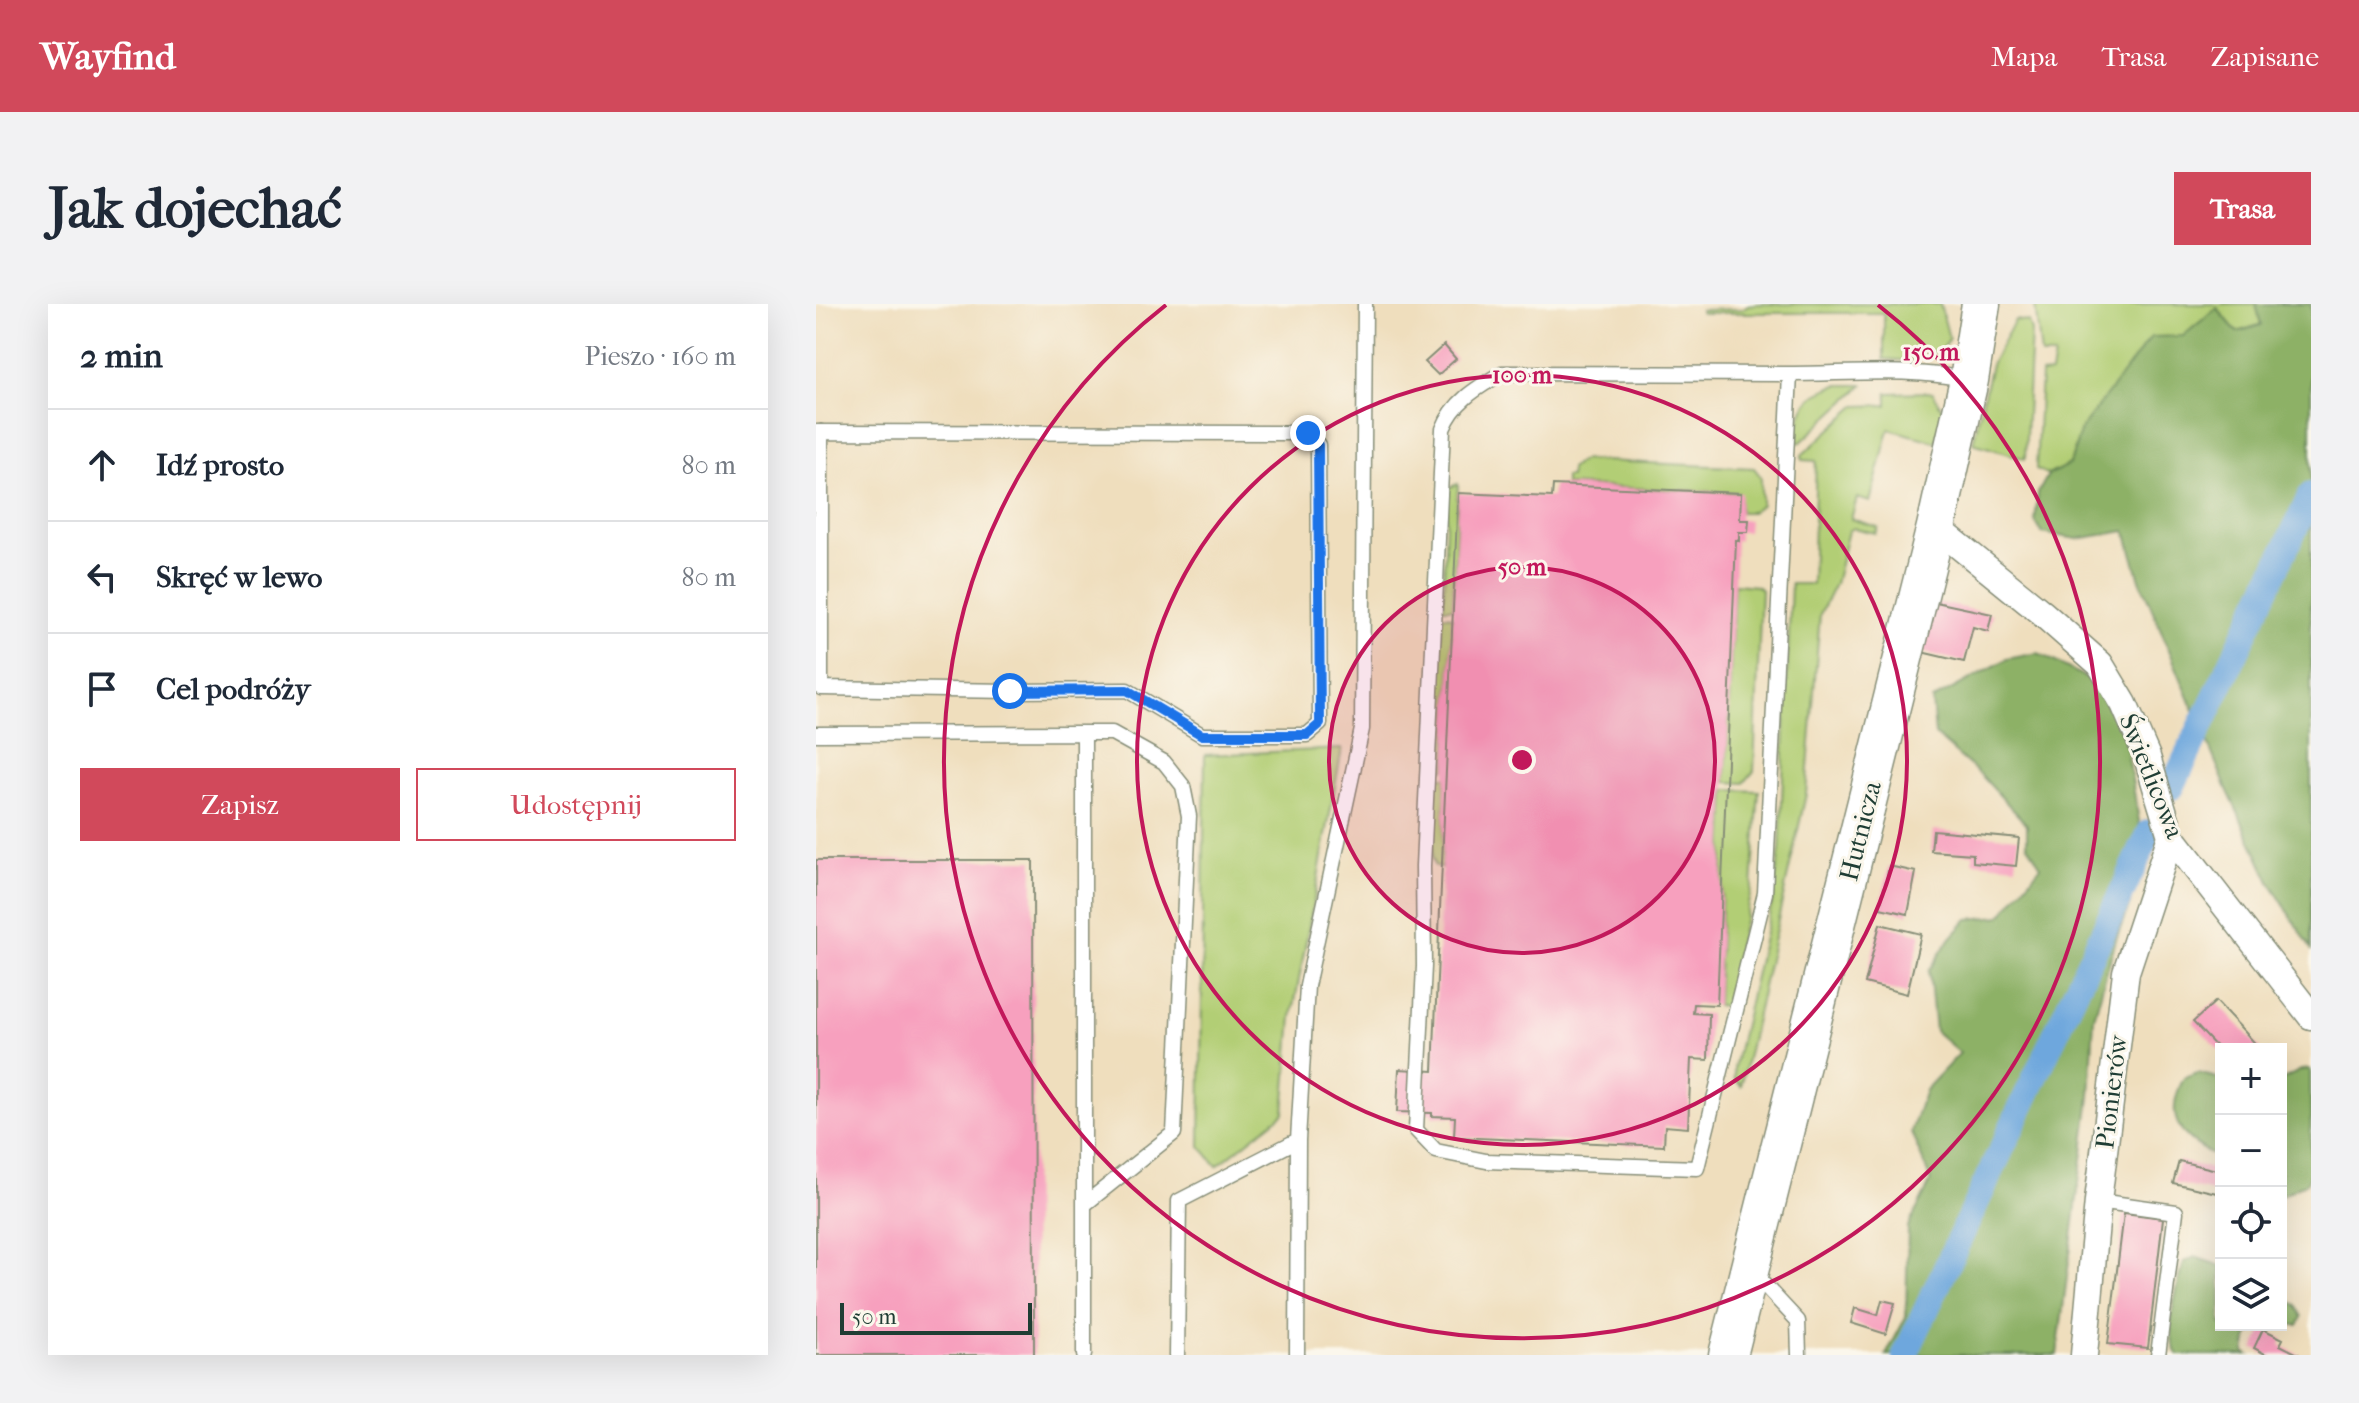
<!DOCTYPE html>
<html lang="pl">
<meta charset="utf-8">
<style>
body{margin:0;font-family:"IM FELL French Canon",serif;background:#f2f2f3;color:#1f2937}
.controls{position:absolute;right:24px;bottom:24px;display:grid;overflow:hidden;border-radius:0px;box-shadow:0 8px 32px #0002}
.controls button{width:72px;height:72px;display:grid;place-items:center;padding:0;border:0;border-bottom:2px solid #e0e1e3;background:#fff;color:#1f2937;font:40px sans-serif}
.scale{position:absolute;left:24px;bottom:20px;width:192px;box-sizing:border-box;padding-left:8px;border:4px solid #1f3d34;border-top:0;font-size:22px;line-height:28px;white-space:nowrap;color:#1f3d34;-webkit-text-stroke:6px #fbf7ec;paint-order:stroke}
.stop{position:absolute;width:24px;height:24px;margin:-18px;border:6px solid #1a73e8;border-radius:50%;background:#fff}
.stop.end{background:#1a73e8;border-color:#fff;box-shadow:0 2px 8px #0008}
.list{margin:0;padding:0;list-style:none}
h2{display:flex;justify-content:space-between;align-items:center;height:104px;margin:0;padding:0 32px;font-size:34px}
h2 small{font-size:26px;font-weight:400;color:#747a83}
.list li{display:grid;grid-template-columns:52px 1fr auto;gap:24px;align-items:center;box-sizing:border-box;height:112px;padding:0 32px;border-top:2px solid #e0e1e3}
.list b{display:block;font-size:30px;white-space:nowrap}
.list em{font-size:26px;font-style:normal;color:#747a83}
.actions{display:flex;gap:16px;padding:24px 32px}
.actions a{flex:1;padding:18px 0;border:2px solid #d1495b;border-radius:0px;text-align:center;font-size:28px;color:#d1495b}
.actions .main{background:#d1495b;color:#fff}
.icon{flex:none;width:44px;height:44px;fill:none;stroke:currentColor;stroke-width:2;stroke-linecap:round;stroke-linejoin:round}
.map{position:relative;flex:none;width:1495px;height:1051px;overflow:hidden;border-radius:0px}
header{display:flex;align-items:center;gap:48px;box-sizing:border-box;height:112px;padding:0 40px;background:#d1495b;color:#fff}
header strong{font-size:38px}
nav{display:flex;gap:44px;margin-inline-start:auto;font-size:28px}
.intro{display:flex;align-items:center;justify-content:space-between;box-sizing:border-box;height:192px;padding:0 48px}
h1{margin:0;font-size:56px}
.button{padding:20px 36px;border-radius:0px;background:#d1495b;color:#fff;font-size:28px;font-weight:700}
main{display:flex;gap:48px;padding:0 48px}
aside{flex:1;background:#fff;border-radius:0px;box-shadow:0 8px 32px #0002}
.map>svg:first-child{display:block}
.green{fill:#b2ce74;stroke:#688654;stroke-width:2}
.forest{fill:#8db166;stroke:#56774d;stroke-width:2}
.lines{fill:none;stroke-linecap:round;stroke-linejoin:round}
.canal{stroke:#6ea7dd;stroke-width:26}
.building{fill:#f7a0be}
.lane-casing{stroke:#878e78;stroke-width:17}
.street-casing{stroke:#878e78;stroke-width:29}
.secondary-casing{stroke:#878e78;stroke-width:41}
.lane{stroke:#fff;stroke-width:14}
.street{stroke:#fff;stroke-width:26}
.secondary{stroke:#fff;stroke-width:38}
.route{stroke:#1a73e8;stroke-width:10}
.ring{fill:none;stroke:#c2185b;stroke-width:4}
.labels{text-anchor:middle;stroke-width:6;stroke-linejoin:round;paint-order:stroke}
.street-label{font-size:26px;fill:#1f3d34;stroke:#fbf7ec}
.centre{fill:#c2185b;stroke:#fbf7ec;stroke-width:4}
.ring-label{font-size:24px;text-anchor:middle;font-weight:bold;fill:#c2185b;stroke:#fbf7ec;stroke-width:6;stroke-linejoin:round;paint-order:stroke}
</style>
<header>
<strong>Wayfind</strong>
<nav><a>Mapa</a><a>Trasa</a><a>Zapisane</a></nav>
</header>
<div class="intro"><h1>Jak dojechać</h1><a class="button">Trasa</a></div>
<main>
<aside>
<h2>2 min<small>Pieszo · 160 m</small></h2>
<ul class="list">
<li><svg class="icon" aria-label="ahead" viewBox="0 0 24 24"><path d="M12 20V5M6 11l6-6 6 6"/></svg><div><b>Idź prosto</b></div><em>80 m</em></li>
<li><svg class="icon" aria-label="left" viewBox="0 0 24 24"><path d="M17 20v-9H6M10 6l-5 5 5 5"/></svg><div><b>Skręć w lewo</b></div><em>80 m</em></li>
<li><svg class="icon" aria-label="arrive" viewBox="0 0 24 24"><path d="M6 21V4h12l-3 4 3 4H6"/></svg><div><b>Cel podróży</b></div></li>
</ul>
<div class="actions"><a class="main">Zapisz</a><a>Udostępnij</a></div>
</aside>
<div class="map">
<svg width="1495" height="1051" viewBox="0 0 1495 1051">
<rect width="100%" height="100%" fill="#fbf7ec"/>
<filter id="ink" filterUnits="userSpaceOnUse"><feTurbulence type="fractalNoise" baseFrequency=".0125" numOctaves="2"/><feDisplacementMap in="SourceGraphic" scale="16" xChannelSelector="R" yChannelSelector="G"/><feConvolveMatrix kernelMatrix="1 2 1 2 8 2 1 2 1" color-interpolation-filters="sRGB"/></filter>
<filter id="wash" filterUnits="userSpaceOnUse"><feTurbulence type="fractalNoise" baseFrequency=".006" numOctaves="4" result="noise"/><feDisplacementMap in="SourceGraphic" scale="32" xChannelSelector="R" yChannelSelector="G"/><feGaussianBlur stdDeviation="1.8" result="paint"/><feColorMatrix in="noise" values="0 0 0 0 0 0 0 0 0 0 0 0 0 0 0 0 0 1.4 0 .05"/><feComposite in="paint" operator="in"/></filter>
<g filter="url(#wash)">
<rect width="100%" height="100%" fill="#efdebd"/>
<path class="green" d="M 939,0 L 1124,0 L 1133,34 L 1125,47 L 1099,49 L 1095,57 L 1068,55 L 1068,9 L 885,9 L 885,6 L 926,5 L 932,1 Z
M 1219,0 L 1440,0 L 1446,20 L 1421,28 L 1401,4 L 1265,125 L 1254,160 L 1232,171 L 1220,165 L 1225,70 L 1235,69 L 1238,52 L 1225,52 Z
M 1199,16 L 1212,18 L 1215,27 L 1209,155 L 1157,139 L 1175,60 Z
M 1022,81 L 1047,81 L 985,138 L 981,139 C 982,108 989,90 1022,81 Z
M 1117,88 L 1127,107 L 1120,138 L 1073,125 L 1054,198 L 1041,194 L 1035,215 L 1062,223 L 1059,229 L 1037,224 L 1032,227 L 1019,280 L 1004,310 L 990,490 L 925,782 L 918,774 L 918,764 L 957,594 L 964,545 L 975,280 L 996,280 L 1000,157 L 986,156 L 986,151 L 1040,102 L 1071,101 L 1071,89 Z
M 766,156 L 938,164 L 945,173 L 945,201 L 935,208 L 924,208 L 924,189 L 749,181 L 749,173 L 754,173 L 754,165 Z
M 642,180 L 637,304 L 627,304 L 631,188 L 634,183 Z
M 918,280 L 941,282 L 945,286 L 938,467 L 928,479 L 910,478 Z
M 626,311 L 637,312 L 630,465 L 620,465 Z
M 526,445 L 476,713 L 468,809 L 401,862 L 384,842 L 389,451 Z
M 619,473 L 630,473 L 626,565 L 618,561 L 616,554 Z
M 910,486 L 943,487 L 936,582 L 909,702 L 901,701 Z"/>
<path class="forest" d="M 1440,0 L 1495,0 L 1495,645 L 1455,580 L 1410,483 L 1324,276 L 1310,227 L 1261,235 L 1226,229 L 1219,217 L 1222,189 L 1232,171 L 1254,160 L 1265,125 L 1335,33 L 1367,32 L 1401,4 L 1421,28 L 1445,21 Z
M 1222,349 L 1275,376 L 1308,428 L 1330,559 L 1300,635 L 1278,714 L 1274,793 L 1241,1051 L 1070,1051 L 1090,1013 L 1092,923 L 1115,877 L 1095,828 L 1109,786 L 1144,749 L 1119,727 L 1113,667 L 1132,637 L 1152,615 L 1185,612 L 1225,562 L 1211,540 L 1211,521 L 1166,472 L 1119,431 L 1116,396 L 1191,355 Z
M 1494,765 L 1495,867 L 1491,878 L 1465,892 L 1465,776 L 1485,766 Z
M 1382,769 L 1405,775 L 1405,855 C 1367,836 1345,816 1368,774 Z
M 1379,953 L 1405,962 L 1405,1021 L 1465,1021 L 1465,993 L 1480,1001 L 1486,1013 L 1482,1021 L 1442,1021 L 1432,1032 L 1429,1048 L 1433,1051 L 1362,1051 C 1346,1026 1362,985 1368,958 Z"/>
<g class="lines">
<path class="canal" d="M 1356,483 L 1495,191
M 1089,1051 L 1334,528"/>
</g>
<g id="blocks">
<path class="building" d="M 628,41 L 640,55 L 622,71 L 609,58 Z
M 737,181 L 925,189 L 924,216 L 933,216 L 932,228 L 923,228 L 923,237 L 920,236 L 901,701 L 878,700 L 877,709 L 893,710 L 892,756 L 875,755 L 872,824 L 849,822 L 848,842 L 638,833 L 639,813 L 616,812 L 616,809 L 581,808 L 583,765 L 617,767 L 642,189 L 736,193 Z
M 1115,297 L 1176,310 L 1172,327 L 1157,323 L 1148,358 L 1101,347 Z
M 1117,526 L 1203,534 L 1200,562 L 1157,558 L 1157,550 L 1115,547 Z
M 0,556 L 217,556 L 218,1051 L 0,1051 Z
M 1073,562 L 1100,568 L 1092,610 L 1064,604 Z
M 1064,620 L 1105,630 L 1091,690 L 1049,679 Z
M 1400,697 L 1428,727 L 1444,745 L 1405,745 L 1405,748 L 1377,718 Z
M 1363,857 L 1405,867 L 1405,890 L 1357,879 Z
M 1308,909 L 1347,914 L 1332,1044 L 1292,1040 Z
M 1066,996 L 1079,999 L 1070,1030 L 1035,1019 L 1039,1004 L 1062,1011 Z
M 1447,1025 L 1467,1035 L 1464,1041 L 1484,1051 L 1451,1051 L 1438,1044 Z"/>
</g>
</g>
<g filter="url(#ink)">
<use href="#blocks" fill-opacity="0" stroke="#878e78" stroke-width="2"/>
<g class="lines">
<g class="lane-casing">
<path id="lane" d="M 974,70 L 686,69 C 661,84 638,97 627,125 L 607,562 L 608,662 L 600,826 L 620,847 L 670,857 L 881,864 L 949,589 L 974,70 C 1032,70 1096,63 1153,76
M 0,128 L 492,129 L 502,141 L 504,420 L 491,431 L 386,431 L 311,386 L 194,387 L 5,384 L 5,128
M 268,429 L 296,429 L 348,458 L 367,482 L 373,512 L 358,829 L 269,900
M 0,430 L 268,429 L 268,1051
M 1282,897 L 1360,908 L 1342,1051
M 937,969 L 982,1017 L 983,1051
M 361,1051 L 363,897 L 482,836
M 481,1051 L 482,836 L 491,682 L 546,425 L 549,0"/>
</g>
<g class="street-casing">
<path id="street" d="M 1120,223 L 1226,309 L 1284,360 L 1308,400 L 1331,453 L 1355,532 L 1495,712
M 1268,1051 L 1282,897 L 1310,668 L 1355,532"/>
</g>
<g class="secondary-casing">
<path id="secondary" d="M 912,1051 L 1120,223 L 1153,76 L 1165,0"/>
</g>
<use href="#lane" class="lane"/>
<use href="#street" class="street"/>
<use href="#secondary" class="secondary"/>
</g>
</g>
<g class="lines" filter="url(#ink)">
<path class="route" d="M 194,387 L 311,386 L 386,431 L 491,431 L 504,420 L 502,141 L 492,129"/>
</g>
<circle cx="706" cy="456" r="193" fill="#c2185b" fill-opacity=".12"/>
<g class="ring">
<circle cx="706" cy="456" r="193"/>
<circle cx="706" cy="456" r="385"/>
<path d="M1062 1A578 578 0 1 1 350 1"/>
</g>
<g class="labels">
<g class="street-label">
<text transform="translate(1336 472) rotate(68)" y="9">Świetlicowa</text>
<text transform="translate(1044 527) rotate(-76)" y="9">Hutnicza</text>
<text transform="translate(1295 788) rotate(-83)" y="9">Pionierów</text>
</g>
</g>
<circle cx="706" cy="456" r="12" class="centre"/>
<g class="ring-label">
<text x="1115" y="56">150 m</text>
<text x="706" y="79">100 m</text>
<text x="706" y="271">50 m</text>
</g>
</svg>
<div class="controls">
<button>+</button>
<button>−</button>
<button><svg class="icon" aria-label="locate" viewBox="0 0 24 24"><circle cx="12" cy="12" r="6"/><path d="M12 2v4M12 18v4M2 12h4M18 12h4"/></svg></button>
<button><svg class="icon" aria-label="layers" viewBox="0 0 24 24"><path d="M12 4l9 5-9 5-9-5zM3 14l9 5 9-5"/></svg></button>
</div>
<div class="scale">50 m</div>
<div class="stop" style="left:194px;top:387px"></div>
<div class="stop end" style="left:492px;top:129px"></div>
</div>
</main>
